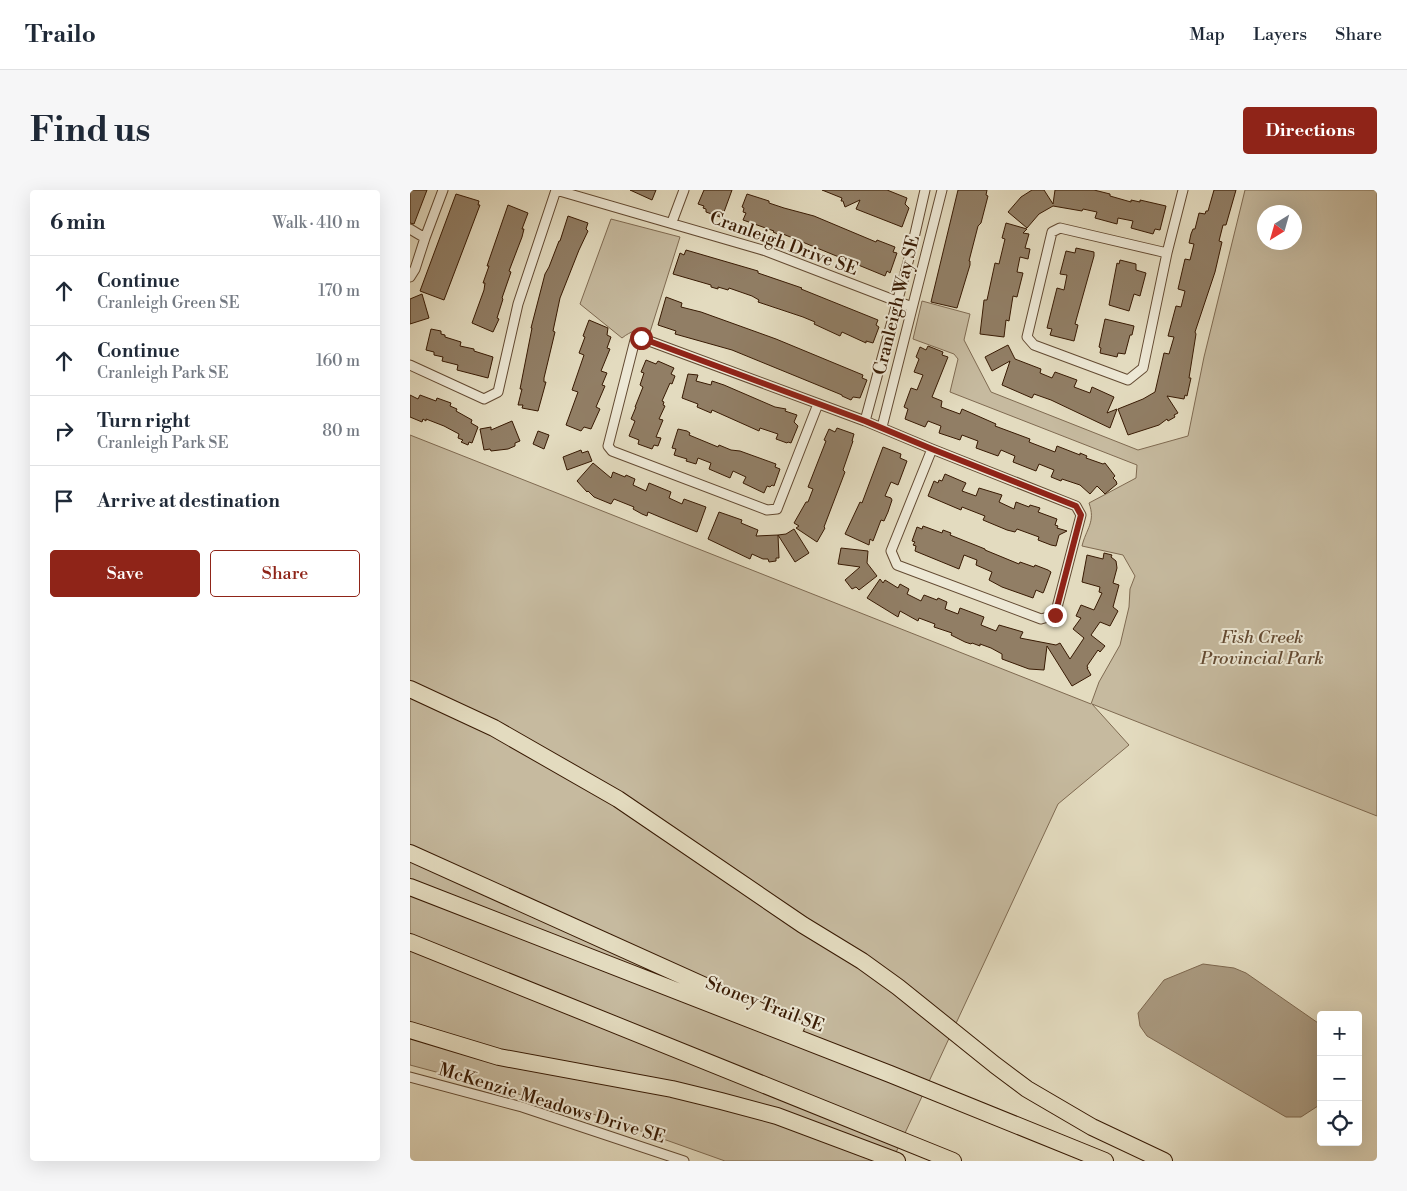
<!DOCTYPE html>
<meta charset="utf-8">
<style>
body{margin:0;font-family:"Libre Bodoni",serif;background:#f6f6f7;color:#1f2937}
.controls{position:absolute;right:15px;bottom:15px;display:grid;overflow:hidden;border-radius:5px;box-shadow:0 5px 20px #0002}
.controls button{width:45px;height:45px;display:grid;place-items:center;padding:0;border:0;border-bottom:1px solid #e0e1e3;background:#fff;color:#1f2937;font:25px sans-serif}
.compass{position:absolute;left:847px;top:15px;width:45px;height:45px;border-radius:50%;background:#fff;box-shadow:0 5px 20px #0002;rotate:217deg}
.stop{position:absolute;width:15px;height:15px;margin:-11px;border:4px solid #8f2418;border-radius:50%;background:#fff}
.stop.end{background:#8f2418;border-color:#fff;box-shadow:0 1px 5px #0008}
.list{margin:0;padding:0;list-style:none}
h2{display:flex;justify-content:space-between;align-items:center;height:65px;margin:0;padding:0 20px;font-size:21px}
h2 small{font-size:16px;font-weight:400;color:#747a83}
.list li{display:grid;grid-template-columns:32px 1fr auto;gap:15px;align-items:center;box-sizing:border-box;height:70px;padding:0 20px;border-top:1px solid #e0e1e3}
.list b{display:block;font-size:19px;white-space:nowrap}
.list p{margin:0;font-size:16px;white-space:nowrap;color:#747a83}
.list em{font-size:16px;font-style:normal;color:#747a83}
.actions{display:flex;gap:10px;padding:15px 20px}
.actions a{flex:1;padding:11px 0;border:1px solid #8f2418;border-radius:5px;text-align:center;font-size:18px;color:#8f2418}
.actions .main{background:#8f2418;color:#fff}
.icon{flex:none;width:28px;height:28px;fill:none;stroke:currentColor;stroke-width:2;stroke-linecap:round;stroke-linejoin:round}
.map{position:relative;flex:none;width:967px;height:971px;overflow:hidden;border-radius:5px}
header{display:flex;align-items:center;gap:30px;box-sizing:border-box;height:70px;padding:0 25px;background:#fff;border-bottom:1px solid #e0e1e3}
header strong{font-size:24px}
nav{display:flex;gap:28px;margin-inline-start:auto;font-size:18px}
.intro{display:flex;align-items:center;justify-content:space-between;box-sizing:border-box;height:120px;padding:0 30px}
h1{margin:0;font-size:35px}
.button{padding:12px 22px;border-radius:5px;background:#8f2418;color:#fff;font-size:18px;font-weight:700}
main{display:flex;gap:30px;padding:0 30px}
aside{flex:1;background:#fff;border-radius:5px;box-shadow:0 5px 20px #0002}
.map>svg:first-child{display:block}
.green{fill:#c6ba9f;stroke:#7f6a51;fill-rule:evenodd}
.water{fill:#a9997f;stroke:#7c664d}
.building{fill:#917e65;stroke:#381a03}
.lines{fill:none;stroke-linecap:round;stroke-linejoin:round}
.minor-casing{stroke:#634a32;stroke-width:11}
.motorway-casing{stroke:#381a03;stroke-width:18}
.minor{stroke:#ede8d5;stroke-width:9}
.motorway{stroke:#e3dbbf;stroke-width:16}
.route{stroke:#8f2418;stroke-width:6}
.labels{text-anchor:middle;stroke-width:4;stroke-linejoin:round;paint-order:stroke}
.street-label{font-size:18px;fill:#381a03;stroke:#ede8d5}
.park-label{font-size:18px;font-style:italic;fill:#634a32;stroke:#ede8d5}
</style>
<header>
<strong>Trailo</strong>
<nav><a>Map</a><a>Layers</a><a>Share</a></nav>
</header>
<div class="intro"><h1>Find us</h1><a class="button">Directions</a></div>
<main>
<aside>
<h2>6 min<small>Walk · 410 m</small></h2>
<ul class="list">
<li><svg class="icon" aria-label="ahead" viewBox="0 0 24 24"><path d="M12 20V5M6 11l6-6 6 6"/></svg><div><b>Continue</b><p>Cranleigh Green SE</p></div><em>170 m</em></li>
<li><svg class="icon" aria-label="ahead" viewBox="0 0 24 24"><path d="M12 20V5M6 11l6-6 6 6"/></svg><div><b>Continue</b><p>Cranleigh Park SE</p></div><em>160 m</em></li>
<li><svg class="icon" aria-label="right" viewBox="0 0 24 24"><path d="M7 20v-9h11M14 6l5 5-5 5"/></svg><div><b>Turn right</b><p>Cranleigh Park SE</p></div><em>80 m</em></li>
<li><svg class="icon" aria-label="arrive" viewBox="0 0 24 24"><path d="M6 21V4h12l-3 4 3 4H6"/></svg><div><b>Arrive at destination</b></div></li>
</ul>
<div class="actions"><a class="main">Save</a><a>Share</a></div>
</aside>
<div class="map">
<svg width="967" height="971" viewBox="0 0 967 971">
<rect width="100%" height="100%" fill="#e3dbbf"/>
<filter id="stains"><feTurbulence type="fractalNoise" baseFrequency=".004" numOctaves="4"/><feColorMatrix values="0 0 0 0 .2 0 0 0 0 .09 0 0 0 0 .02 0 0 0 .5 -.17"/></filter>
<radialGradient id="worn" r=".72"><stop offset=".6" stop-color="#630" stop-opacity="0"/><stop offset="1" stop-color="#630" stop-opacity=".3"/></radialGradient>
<path class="green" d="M 835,0 L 967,0 L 967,626 L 682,514 L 719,555 L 648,614 L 482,971 L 315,971 L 183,924 L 0,875 L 0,245 L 681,514 L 689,492 L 710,455 L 719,417 L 720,399 L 725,386 L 713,365 L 672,356 C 676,339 686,332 679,313 L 726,288 L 727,275 L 540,202 L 548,169 L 544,164 L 503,149 L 512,111 L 560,124 L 554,150 L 581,202 L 728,260 L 778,246 L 794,167 ZM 854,22 L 884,22 L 884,52 L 854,52 Z
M 201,29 L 270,47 L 240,142 C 229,138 221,141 212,148 L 170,114 Z"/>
<path class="water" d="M 793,774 L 824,778 L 836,783 L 911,835 L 911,914 L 891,927 L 876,927 L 737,846 L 730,836 L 728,823 L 754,790 Z"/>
<path class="building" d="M 0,0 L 17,0 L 4,34 L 0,33 Z
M 220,0 L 246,0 L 242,10 Z
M 294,0 L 322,0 L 314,22 L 312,21 L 310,27 L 296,22 L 296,19 L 293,18 L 294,16 L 288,14 Z
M 412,0 L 477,0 L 497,8 L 495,14 L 499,18 L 492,37 L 446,19 L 450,10 L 435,17 L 433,11 L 431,11 L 432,8 Z
M 548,0 L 577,0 L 576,5 L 578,6 L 571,33 L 568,36 L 559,71 L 560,71 L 560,75 L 547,118 L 521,112 Z
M 622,0 L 634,0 L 643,14 L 645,0 L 684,0 L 700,4 L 700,6 L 721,12 L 721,10 L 730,12 L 730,10 L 756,16 L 750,40 L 745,39 L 743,44 L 721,38 L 723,31 L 708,28 L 707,34 L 685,28 L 687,22 L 673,19 L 672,21 L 643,16 L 629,24 L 617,38 L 598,22 L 611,7 Z
M 804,0 L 826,0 L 816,35 L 813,35 L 809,51 L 812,52 L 805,82 L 785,142 L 786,144 L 779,188 L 781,188 L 777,206 L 775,205 L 774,209 L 757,206 L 768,223 L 764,225 L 765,227 L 758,231 L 757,229 L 749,235 L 718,245 L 708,219 L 733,209 L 745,202 L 754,163 L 759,164 L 764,147 L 758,146 L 766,116 L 771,117 L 775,101 L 768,99 L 775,69 L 780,70 L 784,54 L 779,53 L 781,44 L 783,39 L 785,39 L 789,23 L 795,24 L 796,21 L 798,21 Z
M 46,4 L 69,11 L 68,15 L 70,15 L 34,110 L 10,101 Z
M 337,4 L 359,11 L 359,13 L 374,18 L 404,26 L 466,52 L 467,50 L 485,57 L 483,62 L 487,63 L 480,83 L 477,81 L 475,86 L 373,44 L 372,46 L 363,42 L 364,41 L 333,30 L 336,23 L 333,22 L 334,18 L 332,17 Z
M 98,15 L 118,23 L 112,39 L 114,39 L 112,47 L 99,81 L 101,82 L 92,108 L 93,109 L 87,128 L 89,129 L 83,142 L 62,133 L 74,100 L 75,93 L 73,93 L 79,76 L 77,76 Z
M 158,26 L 178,33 L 176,39 L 178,41 L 169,60 L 150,108 L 143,141 L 145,142 L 134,188 L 134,192 L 136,192 L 128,221 L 112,218 L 113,215 L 108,215 L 112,199 L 110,199 L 122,138 L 121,138 L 135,84 L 139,77 L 149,51 L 150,51 Z
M 596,33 L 617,39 L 613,43 L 619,44 L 615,58 L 620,59 L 618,69 L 610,67 L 607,82 L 613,83 L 607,107 L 603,106 L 599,131 L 596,130 L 594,147 L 570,144 L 574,110 L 577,110 L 585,73 L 589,74 L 595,49 L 592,48 Z
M 666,58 L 684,62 L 684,66 L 665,134 L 668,135 L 664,151 L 640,145 L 642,139 L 637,138 L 647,98 L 654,100 L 657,85 L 650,84 L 656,61 L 665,63 Z
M 276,60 L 348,81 L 348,83 L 392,98 L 391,99 L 468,130 L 466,135 L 469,137 L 463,153 L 456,151 L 456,153 L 432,142 L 430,146 L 404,134 L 405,132 L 393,127 L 348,112 L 349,110 L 342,106 L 319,98 L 318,100 L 308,97 L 308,99 L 301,97 L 301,95 L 263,84 L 270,63 L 274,65 Z
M 710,70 L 726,74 L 726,80 L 736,83 L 730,106 L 724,104 L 719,121 L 699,115 L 707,73 L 709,74 Z
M 12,104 L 19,128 L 0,134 L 0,109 Z
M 256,107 L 272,113 L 271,117 L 291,122 L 366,149 L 453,185 L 452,188 L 457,190 L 450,208 L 443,207 L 441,210 L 432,206 L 432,205 L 322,160 L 265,144 L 266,141 L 248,135 Z
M 695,129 L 724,136 L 722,145 L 720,145 L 715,164 L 708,163 L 707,167 L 690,163 L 691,158 L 689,157 Z
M 179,130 L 198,138 L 197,145 L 201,147 L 197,158 L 200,159 L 191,181 L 197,183 L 192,195 L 195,196 L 186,217 L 190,219 L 181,239 L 174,237 L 171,241 L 156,235 L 168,202 L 162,200 L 174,165 L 169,163 L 175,147 L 173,146 Z
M 21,139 L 31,141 L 31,144 L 35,145 L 35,147 L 51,152 L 50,156 L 64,159 L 64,161 L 83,167 L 78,188 L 47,180 L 48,175 L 32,171 L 33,167 L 24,165 L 24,162 L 16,160 Z
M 598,155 L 605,169 L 631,179 L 630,183 L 642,188 L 645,182 L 667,190 L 664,197 L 680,203 L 682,197 L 704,207 L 697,223 L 707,219 L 700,238 L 641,210 L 624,204 L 622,208 L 592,195 L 600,171 L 582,181 L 575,167 Z
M 518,156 L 533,162 L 532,165 L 538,167 L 522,207 L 532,211 L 531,217 L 550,224 L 552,219 L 586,234 L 585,236 L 620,249 L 619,252 L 645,262 L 647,256 L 670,265 L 670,263 L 677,266 L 676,268 L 693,274 L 695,273 L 705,286 L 703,288 L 706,291 L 707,294 L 695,304 L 687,296 L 680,304 L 670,295 L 652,289 L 651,291 L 641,287 L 644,280 L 629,274 L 626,281 L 603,272 L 605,266 L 591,260 L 588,266 L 566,258 L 568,251 L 552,245 L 550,250 L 529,243 L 531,236 L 518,231 L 515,237 L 495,229 L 498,219 L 494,217 L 501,198 L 507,200 L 513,185 L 504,182 L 509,169 L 506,167 L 510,157 L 516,160 Z
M 236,170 L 246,174 L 248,171 L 264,178 L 261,184 L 265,186 L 262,194 L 260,193 L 252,211 L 254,212 L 253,215 L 255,216 L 249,229 L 253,230 L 246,247 L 251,248 L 248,256 L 244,255 L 242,259 L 228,254 L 229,250 L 219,246 L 225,231 L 221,229 L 226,217 L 225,217 L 233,197 L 230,195 L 234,183 L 231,182 Z
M 278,184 L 288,185 L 286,191 L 301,195 L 302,191 L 314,195 L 365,217 L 376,219 L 375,221 L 387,225 L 384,232 L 388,236 L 381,253 L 378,252 L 377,253 L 366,249 L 368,244 L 350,238 L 349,241 L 302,220 L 301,223 L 287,217 L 288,214 L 272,208 Z
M 0,205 L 8,209 L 10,205 L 26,211 L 27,208 L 41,213 L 40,216 L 47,219 L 46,221 L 62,230 L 61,233 L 68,237 L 62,253 L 59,252 L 58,255 L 51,252 L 53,250 L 48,248 L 49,244 L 34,236 L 16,229 L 16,231 L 13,229 L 12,232 L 0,227 Z
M 102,231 L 110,251 L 105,253 L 105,256 L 98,259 L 81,261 L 80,259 L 74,260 L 70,239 L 81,237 L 81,240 Z
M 427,238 L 444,244 L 442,251 L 443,251 L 433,280 L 435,282 L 414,337 L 415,338 L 407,352 L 386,338 L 389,336 L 384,333 L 396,312 L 398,312 L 403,299 L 398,297 L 416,251 L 414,250 L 419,239 L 425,242 Z
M 268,239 L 277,241 L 280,243 L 279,245 L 308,257 L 309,255 L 321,260 L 330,261 L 366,274 L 365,277 L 370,279 L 364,296 L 362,295 L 360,297 L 357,296 L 354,303 L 333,293 L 336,287 L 323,281 L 320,288 L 299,279 L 301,273 L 288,268 L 286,274 L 276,271 L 277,269 L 264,265 L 266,259 L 262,258 Z
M 128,241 L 139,245 L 134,259 L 123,254 Z
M 473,257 L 491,264 L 490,268 L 497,271 L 488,295 L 481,292 L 475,306 L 481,308 L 482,310 L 478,322 L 474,331 L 471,330 L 463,351 L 460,349 L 459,355 L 435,344 L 450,312 L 452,313 Z
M 171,260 L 172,263 L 178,261 L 182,271 L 157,280 L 153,267 Z
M 183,273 L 201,288 L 203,282 L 215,287 L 216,285 L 225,289 L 223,295 L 236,301 L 239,293 L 261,302 L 259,308 L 272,314 L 274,309 L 296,317 L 287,342 L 250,327 L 238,322 L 237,326 L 232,324 L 223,319 L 224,317 L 204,309 L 201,314 L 184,307 L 178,301 L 177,302 L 167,291 Z
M 535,284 L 556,293 L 552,301 L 566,306 L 569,298 L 592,305 L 589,312 L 604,319 L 606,312 L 619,317 L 620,315 L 630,318 L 628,322 L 647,329 L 645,335 L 648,336 L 647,338 L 657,341 L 649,345 L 646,356 L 641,355 L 628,350 L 629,347 L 607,339 L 605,342 L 597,340 L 573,330 L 575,326 L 552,317 L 551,320 L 518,306 L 524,291 L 528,293 L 529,290 L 532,291 Z
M 309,322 L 332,330 L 331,333 L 348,340 L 346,346 L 368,345 L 369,368 L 366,368 L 366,371 L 359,372 L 358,369 L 353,369 L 342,364 L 340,369 L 298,349 Z
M 513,336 L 532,343 L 533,340 L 541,343 L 540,345 L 575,359 L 575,360 L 609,374 L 610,372 L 624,377 L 625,375 L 638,380 L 641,382 L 634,401 L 633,403 L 626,400 L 623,408 L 592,397 L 579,390 L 582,382 L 566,375 L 567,370 L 554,365 L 549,379 L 505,361 L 506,356 L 503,355 L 505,352 L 502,351 L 507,337 L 512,339 Z
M 384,339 L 399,363 L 385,372 L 368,345 L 376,344 Z
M 431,358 L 458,361 L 457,373 L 467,386 L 449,400 L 446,397 L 442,399 L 435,390 L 450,377 L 428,374 Z
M 694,363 L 702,365 L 701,367 L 706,371 L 707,378 L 703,393 L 709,395 L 703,417 L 708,421 L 700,436 L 690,432 L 681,445 L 695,456 L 690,462 L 688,460 L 677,476 L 678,478 L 677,478 L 681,485 L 662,496 L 637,456 L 634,480 L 619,479 L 592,469 L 592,464 L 581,458 L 570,454 L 570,456 L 562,453 L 561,454 L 555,452 L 541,445 L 542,443 L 524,437 L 525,434 L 509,428 L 508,431 L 490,421 L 488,427 L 457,408 L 470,389 L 473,393 L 475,390 L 488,398 L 490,394 L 499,399 L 497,404 L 511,411 L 514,405 L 527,410 L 528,408 L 537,412 L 535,419 L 548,424 L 550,418 L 574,427 L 571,435 L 586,441 L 589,435 L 613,442 L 610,448 L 646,455 L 650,453 L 660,469 L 674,448 L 663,439 L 671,428 L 666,426 L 671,415 L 684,420 L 692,403 L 689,402 L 690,397 L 672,392 L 677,365 L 693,369 Z"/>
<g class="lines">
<g class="minor-casing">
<path id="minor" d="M 146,0 L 356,61 L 502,117
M 262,32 L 274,0
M 0,39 L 15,48 L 5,79 L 0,87
M 15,48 L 33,0
M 757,63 L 650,38 L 642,42 L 617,147 L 624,155 L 718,190 L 733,178 L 757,63 L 773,0
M 0,175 L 74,209 L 88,202 L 108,114 L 146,0
M 408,214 L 367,319 L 357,320 L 202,261 L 198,256 L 225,150 L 231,148 L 455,231 L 522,259 L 666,316 L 671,325 L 645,425 L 631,429 L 487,375 L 481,361 L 522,259
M 455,231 L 501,61 L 515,0
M 472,237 L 532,0
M 0,887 L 112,917 L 274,971"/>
</g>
<g class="motorway-casing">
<path id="motorway" d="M 0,499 L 84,538 L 208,609 L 393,735 L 452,771 L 488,797 L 585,875 L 617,899 L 682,937 L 754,971
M 0,663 L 386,837
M 0,697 L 480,884 L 695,971
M 0,752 L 543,971
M 0,840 L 89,867 L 262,899 L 311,911 L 367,926 L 487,971"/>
</g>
<use href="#minor" class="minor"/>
<use href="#motorway" class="motorway"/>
</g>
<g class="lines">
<path class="route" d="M 231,148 L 455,231 L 522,259 L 666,316 L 671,325 L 645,425"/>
</g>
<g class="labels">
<g class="street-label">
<text transform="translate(374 53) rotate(20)" y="6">Cranleigh Drive SE</text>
<text transform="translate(486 115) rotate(-76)" y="6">Cranleigh Way SE</text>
<text transform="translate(355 814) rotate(21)" y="6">Stoney Trail SE</text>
<text transform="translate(142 913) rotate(17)" y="6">McKenzie Meadows Drive SE</text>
</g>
<g class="park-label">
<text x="852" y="453">Fish Creek<tspan x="852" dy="21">Provincial Park</tspan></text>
</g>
</g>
<rect width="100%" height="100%" filter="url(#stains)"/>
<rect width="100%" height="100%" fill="url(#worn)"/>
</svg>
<div class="controls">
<button>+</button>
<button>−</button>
<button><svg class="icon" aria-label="locate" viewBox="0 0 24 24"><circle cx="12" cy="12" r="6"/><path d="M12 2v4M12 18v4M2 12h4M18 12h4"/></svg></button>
</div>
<svg class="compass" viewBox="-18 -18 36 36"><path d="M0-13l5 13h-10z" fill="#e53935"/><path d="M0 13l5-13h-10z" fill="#747a83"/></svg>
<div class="stop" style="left:231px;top:148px"></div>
<div class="stop end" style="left:645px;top:425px"></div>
</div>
</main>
